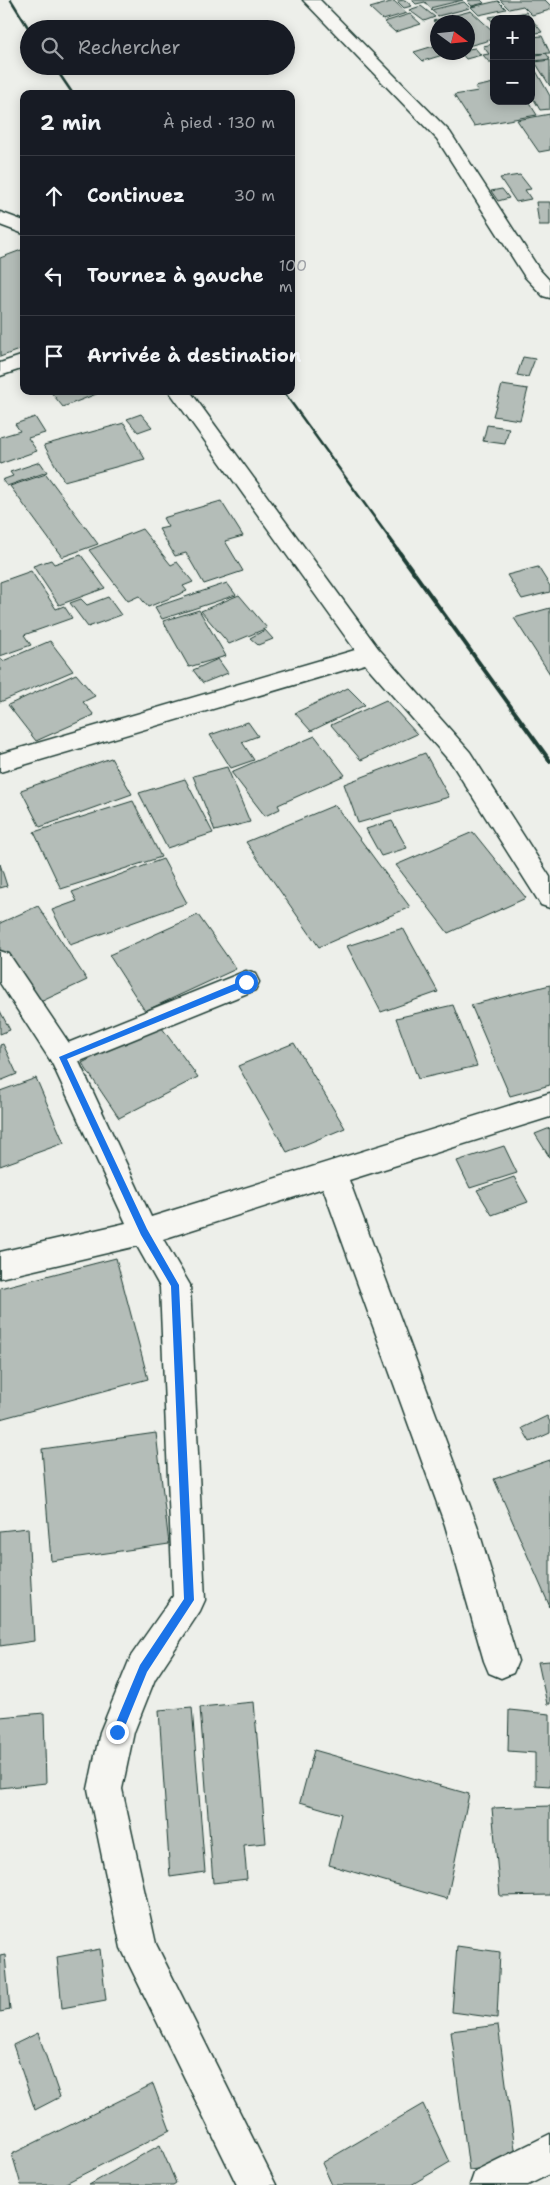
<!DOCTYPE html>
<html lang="fr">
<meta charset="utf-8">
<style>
body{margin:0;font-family:"Shantell Sans",sans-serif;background:#20242c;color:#f1f3f6}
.controls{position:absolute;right:15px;top:15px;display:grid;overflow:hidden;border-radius:10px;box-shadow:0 2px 12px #0003}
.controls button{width:45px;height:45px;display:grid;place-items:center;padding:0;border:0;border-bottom:1px solid #363941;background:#171b24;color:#f1f3f6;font:25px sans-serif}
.compass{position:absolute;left:430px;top:15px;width:45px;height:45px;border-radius:50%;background:#171b24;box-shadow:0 2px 12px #0003;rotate:105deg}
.stop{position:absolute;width:15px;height:15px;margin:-11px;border:4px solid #1a73e8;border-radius:50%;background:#fff}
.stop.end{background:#1a73e8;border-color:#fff;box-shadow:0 1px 5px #0008}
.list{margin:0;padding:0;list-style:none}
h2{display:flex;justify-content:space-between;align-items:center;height:65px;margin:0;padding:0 20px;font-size:21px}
h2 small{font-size:16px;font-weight:400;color:#9ea1a6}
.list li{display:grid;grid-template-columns:32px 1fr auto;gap:15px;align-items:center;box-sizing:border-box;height:80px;padding:0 20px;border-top:1px solid #363941}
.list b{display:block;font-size:19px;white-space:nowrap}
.list em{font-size:16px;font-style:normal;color:#9ea1a6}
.icon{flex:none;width:28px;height:28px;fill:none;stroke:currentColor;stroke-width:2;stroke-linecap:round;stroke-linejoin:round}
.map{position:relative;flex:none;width:550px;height:2185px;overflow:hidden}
.search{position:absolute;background:#171b24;box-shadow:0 2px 12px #0003;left:20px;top:20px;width:275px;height:55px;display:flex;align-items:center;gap:12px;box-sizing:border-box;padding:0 18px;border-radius:28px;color:#9ea1a6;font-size:19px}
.panel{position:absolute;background:#171b24;box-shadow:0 2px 12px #0003;left:20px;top:90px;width:275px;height:305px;border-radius:10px}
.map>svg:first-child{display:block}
.building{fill:#b4bdb8;stroke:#1f3d34}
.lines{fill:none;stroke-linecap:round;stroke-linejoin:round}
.lane-casing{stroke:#1f3d34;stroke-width:3}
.street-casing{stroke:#1f3d34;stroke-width:3}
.lane{fill:#f6f6f2;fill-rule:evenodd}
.street{fill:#f6f6f2;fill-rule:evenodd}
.rail-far1{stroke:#1f3d34;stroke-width:2.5}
.rail{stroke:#1f3d34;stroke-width:4}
.route{fill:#1a73e8}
</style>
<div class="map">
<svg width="550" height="2185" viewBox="0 0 550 2185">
<rect width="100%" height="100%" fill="#edefea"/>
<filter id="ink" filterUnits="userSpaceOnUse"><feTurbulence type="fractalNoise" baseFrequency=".02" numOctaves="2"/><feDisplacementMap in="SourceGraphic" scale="10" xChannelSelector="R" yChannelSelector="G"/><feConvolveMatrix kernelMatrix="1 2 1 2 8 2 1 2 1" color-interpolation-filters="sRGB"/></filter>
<g filter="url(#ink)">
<path class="building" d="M 405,0 L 412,6 L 404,8 L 397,1 Z
M 412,0 L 463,0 L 430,8 L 425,2 L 416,4 Z
M 472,0 L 481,0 L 484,3 L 472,6 L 467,1 Z
M 500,0 L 545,0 L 550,5 L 550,10 L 532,15 L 523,6 L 509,9 Z
M 394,1 L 407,13 L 383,20 L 370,8 Z
M 498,1 L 506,9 L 479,15 L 471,7 Z
M 464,2 L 470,8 L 438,16 L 431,10 Z
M 421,6 L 435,17 L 424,21 L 409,10 Z
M 471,11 L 494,32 L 494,39 L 468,46 L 468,22 L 438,22 L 438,25 L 433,21 Z
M 526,12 L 542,32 L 531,34 L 531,19 L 515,19 L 512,15 Z
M 410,14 L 421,24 L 395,32 L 384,22 Z
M 508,14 L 512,19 L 494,19 L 494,24 L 489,17 Z
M 542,36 L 550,53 L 531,54 L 531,37 Z
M 494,44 L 494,62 L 489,62 L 483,55 L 489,54 L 483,46 Z
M 437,45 L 438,52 L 446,54 L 423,61 L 414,52 Z
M 475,48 L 481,55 L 466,59 L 460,52 L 468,52 L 468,49 Z
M 546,53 L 550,59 L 535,61 L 532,56 Z
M 550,60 L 550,86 L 535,62 Z
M 531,62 L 550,96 L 550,109 L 540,110 L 531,94 Z
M 494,83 L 494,101 L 528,101 L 537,115 L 474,126 L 454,95 L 478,91 L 475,87 Z
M 550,114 L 550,150 L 539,152 L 517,120 Z
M 520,175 L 531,189 L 525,190 L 531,199 L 516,202 L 500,178 Z
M 502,189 L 509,198 L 498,201 L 491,191 Z
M 536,202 L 550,202 L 550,225 L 539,225 Z
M 24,249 L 24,348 L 0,357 L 0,258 Z
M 523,357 L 535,359 L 528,377 L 517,375 Z
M 502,385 L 528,389 L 520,420 L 493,416 Z
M 50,391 L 104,391 L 63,407 Z
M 141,414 L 152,427 L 138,432 L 127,419 Z
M 35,417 L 45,433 L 28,438 L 37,451 L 0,464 L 0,437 L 20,431 L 15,424 Z
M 124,423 L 145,459 L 64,481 L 44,445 Z
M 487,425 L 509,428 L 505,444 L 483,441 Z
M 40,462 L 47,472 L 7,486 L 2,480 L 13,476 L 10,472 Z
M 46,474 L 98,544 L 62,557 L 10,486 Z
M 221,501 L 243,536 L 225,541 L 243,571 L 204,584 L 186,553 L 175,556 L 159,529 L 168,527 L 163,518 Z
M 142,529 L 171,565 L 177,562 L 193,582 L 183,586 L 187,591 L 148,607 L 139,596 L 128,601 L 89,550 Z
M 81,555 L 105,588 L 59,605 L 33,566 L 51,560 L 54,564 Z
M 538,567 L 550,586 L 550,592 L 522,599 L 507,575 Z
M 31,571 L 56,609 L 64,606 L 72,618 L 24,635 L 31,645 L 0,656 L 0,582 Z
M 227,583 L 236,595 L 162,619 L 155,607 Z
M 239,595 L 267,628 L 229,644 L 201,611 Z
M 108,597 L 121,615 L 88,627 L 70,603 L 81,599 L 87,605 Z
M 550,608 L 550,674 L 514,618 Z
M 199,610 L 226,656 L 189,667 L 163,621 Z
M 265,630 L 273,639 L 258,645 L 250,638 Z
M 50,641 L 73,671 L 0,702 L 0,657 L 3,661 Z
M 218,659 L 228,673 L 203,683 L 193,670 Z
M 76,674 L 95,696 L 83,702 L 94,715 L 36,741 L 8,705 Z
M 348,688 L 365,705 L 311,731 L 295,713 Z
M 386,700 L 417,734 L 361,760 L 331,725 Z
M 248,722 L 258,736 L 242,742 L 254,760 L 231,768 L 210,735 Z
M 315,736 L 345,775 L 278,805 L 280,809 L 265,816 L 231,772 Z
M 425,753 L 449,797 L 358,823 L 344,784 Z
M 111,758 L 132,794 L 40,827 L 21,790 Z
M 227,767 L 250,822 L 215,831 L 193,776 Z
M 185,779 L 213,833 L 167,848 L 139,793 Z
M 133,801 L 161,857 L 61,889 L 34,832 Z
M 335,805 L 410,907 L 319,947 L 246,842 Z
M 392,821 L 407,848 L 381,856 L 366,829 Z
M 473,832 L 526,898 L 448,933 L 396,865 Z
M 163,859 L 187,903 L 70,945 L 52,910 L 77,901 L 72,892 Z
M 0,864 L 7,886 L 0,888 Z
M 38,906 L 87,980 L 34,1005 L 0,951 L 0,923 Z
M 198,915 L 236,969 L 145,1011 L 109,955 Z
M 403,928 L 438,992 L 381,1012 L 347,946 Z
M 550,985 L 550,1085 L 510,1096 L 471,1005 Z
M 453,1005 L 477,1066 L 418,1079 L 396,1018 Z
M 0,1011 L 10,1030 L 0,1034 Z
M 159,1024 L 198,1077 L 119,1118 L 82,1063 Z
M 294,1043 L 345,1128 L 287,1152 L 238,1066 Z
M 3,1044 L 17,1074 L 0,1081 L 0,1045 Z
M 36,1078 L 64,1143 L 0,1166 L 0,1091 Z
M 550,1128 L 550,1158 L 535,1134 Z
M 504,1146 L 517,1173 L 470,1188 L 457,1161 Z
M 514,1177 L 528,1202 L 492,1215 L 477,1190 Z
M 116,1258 L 148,1379 L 0,1419 L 0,1288 Z
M 547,1416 L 550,1422 L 550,1433 L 530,1442 L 522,1428 Z
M 156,1433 L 169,1544 L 51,1561 L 42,1449 Z
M 550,1460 L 550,1607 L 494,1479 Z
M 28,1528 L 34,1641 L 0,1646 L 0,1531 Z
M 550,1661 L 550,1704 L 547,1704 L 538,1662 Z
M 254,1702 L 266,1843 L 244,1845 L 247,1879 L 213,1883 L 200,1707 Z
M 192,1707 L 205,1872 L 170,1877 L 159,1710 Z
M 509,1710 L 550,1714 L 550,1786 L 535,1785 L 535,1753 L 508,1751 Z
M 44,1713 L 46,1783 L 0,1788 L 0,1717 Z
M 314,1750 L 469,1794 L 447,1899 L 329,1865 L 341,1814 L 300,1802 Z
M 550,1806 L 550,1895 L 500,1896 L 492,1808 Z
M 457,1946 L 500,1952 L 497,2018 L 452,2012 Z
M 100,1949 L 106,2000 L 62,2008 L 57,1957 Z
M 5,1955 L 10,2010 L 0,2012 L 0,1956 Z
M 498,2025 L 517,2164 L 469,2170 L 451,2031 Z
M 38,2033 L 60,2097 L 35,2110 L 13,2045 Z
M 153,2084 L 170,2130 L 62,2185 L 21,2185 L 12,2154 Z
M 423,2104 L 450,2162 L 411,2185 L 332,2185 L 322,2163 Z
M 160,2145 L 176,2183 L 173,2185 L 89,2185 Z"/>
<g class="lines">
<g class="lane-casing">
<path id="lane" d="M 246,971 L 255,974 L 259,982 L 255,990 L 63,1068 L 53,1065 L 49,1057 L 53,1049 Z
M 550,2134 L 550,2174 L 528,2185 L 470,2185 L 475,2171 Z"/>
</g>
<g class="street-casing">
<path id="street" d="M 303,0 L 320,0 L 450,132 L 539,269 L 550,281 L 550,298 L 543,296 L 525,277 L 437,139 Z
M 0,212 L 24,221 L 24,234 L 0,225 Z
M 24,355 L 24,368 L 0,376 L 0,363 Z
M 169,391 L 190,391 L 378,648 L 470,752 L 550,877 L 550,908 L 541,905 L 452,764 L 365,664 L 0,772 L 0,754 L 355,650 Z
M 0,951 L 9,954 L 73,1049 L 151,1217 L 550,1093 L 550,1117 L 349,1180 L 477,1525 L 518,1661 L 513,1673 L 501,1678 L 489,1673 L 484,1661 L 445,1525 L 323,1188 L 163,1239 L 190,1285 L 205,1600 L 200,1611 L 155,1679 L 134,1732 L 122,1789 L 156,1944 L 276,2185 L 237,2185 L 121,1948 L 88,1789 L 100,1732 L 131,1656 L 173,1596 L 160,1287 L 137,1246 L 0,1278 L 0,1252 L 126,1223 L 52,1063 L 0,983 Z"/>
</g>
<use href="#lane" class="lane"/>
<use href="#street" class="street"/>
<path class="rail-far1" d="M 11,0 L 29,29
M 54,66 L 73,94
M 283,391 L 390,539"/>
<path class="rail" d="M 389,538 L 550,761"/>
</g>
</g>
<path class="route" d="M 246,979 L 250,982 L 249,985 L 67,1059 L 147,1229 L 179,1285 L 194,1600 L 147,1672 L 121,1736 L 117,1737 L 112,1732 L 140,1665 L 184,1599 L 171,1286 L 141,1235 L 59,1057 Z"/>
</svg>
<div class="controls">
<button>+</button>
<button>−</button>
</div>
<svg class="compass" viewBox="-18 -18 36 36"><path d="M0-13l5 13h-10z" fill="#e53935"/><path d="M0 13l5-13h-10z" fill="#9ea1a6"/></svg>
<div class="stop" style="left:246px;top:982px"></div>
<div class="stop end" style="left:117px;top:1732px"></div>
<div class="search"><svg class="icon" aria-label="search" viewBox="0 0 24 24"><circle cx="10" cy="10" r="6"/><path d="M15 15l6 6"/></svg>Rechercher</div>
<section class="panel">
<h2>2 min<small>À pied · 130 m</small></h2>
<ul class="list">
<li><svg class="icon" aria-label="ahead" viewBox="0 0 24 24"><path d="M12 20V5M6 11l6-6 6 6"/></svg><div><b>Continuez</b></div><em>30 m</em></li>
<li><svg class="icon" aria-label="left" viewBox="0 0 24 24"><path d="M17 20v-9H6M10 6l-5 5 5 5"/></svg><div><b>Tournez à gauche</b></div><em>100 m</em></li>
<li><svg class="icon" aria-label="arrive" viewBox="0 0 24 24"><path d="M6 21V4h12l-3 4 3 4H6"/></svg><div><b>Arrivée à destination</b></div></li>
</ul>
</section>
</div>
